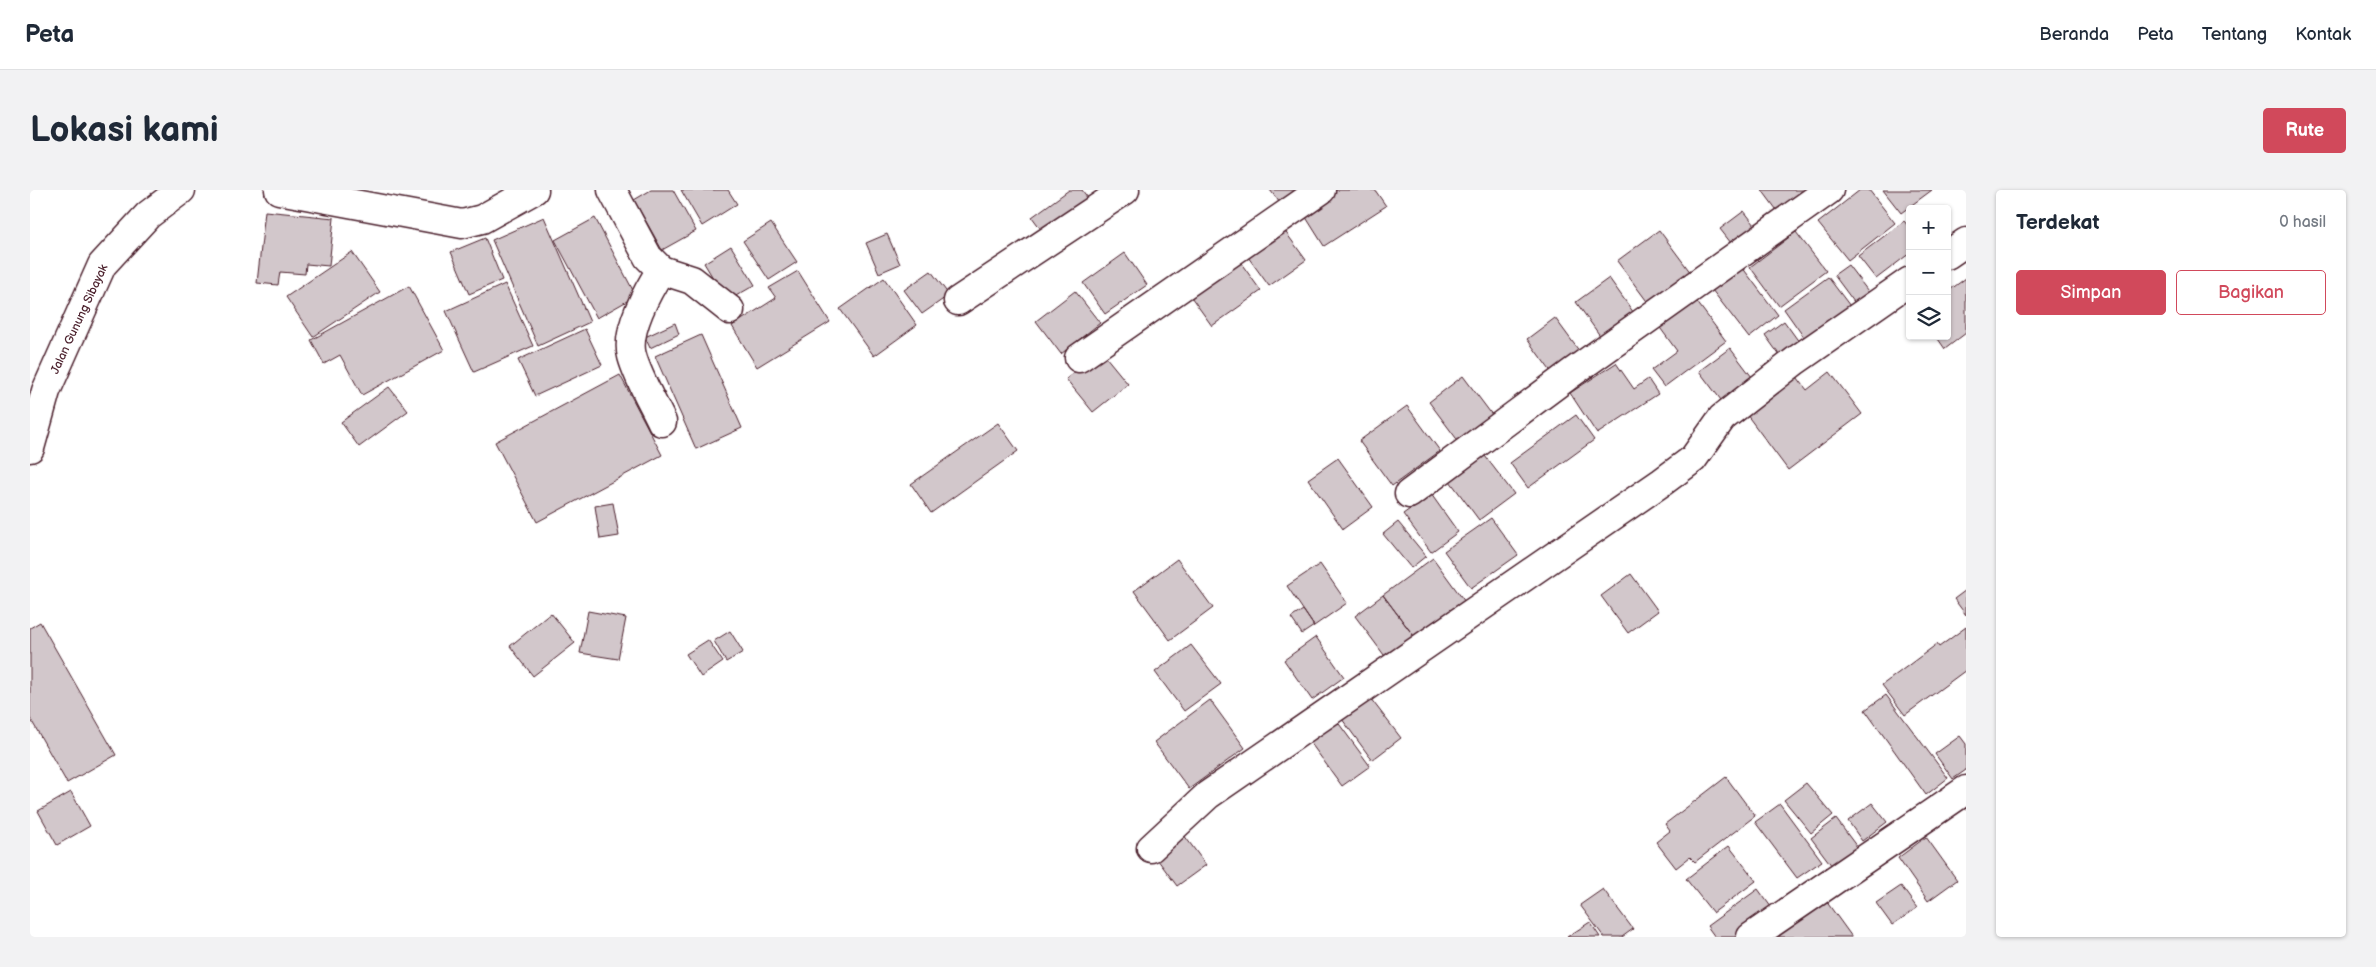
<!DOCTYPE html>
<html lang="id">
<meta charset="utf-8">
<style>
body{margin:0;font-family:"Balsamiq Sans",sans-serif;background:#f2f2f3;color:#1f2937}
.controls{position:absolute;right:15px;top:15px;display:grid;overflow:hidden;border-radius:5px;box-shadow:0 1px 4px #0004}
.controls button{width:45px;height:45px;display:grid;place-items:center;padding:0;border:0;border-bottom:1px solid #e0e1e3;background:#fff;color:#1f2937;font:25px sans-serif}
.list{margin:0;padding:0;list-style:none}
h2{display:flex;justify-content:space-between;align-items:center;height:65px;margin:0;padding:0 20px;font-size:21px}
h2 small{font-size:16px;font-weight:400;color:#747a83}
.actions{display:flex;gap:10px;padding:15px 20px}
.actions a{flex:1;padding:11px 0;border:1px solid #d1495b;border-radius:5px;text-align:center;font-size:18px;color:#d1495b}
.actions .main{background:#d1495b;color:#fff}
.icon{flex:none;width:28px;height:28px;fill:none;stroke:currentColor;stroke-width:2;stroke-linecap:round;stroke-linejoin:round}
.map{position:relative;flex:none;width:1936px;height:747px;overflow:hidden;border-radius:5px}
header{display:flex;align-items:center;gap:30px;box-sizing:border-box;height:70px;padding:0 25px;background:#fff;border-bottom:1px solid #e0e1e3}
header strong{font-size:24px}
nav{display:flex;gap:28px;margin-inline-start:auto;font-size:18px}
.intro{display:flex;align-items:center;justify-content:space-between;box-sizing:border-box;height:120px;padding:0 30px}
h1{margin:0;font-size:35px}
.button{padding:12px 22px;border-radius:5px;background:#d1495b;color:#fff;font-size:18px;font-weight:700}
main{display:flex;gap:30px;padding:0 30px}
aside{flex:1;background:#fff;border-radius:5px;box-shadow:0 1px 4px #0004}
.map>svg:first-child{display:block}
.building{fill:#d2c7cb;stroke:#4a1f2b}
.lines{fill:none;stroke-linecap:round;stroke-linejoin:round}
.minor-casing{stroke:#4a1f2b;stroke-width:31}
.minor{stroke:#fff;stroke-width:28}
.labels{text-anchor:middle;stroke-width:5;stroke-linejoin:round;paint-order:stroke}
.street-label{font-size:12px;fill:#4a1f2b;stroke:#fff}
</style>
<header>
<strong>Peta</strong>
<nav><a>Beranda</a><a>Peta</a><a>Tentang</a><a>Kontak</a></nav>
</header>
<div class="intro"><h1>Lokasi kami</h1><a class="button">Rute</a></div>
<main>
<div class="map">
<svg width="1936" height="747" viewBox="0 0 1936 747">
<rect width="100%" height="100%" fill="#fff"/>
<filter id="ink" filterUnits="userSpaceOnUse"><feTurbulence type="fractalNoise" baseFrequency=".02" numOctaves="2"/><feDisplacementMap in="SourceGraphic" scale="10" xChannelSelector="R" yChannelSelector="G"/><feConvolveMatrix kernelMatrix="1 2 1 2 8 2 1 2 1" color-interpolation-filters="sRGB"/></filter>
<g filter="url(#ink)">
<path class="building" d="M 621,0 L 643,0 L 666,41 L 632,60 L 604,10 Z
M 651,0 L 698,0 L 707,14 L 672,36 Z
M 1039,0 L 1052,0 L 1058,8 L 1013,42 L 1002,27 Z
M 1240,0 L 1267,0 L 1250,13 Z
M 1304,0 L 1345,0 L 1356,16 L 1294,56 L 1272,21 Z
M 1732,0 L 1779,0 L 1749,23 Z
M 1830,0 L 1839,0 L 1865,33 L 1818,70 L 1788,33 Z
M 1853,0 L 1902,0 L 1871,23 Z
M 235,21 L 304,28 L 299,76 L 276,74 L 275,84 L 250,82 L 248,95 L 227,93 Z
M 1714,21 L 1725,35 L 1701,53 L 1690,39 Z
M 514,27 L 560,132 L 508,156 L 462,50 Z
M 565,28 L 606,106 L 567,128 L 525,50 Z
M 1874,31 L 1880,38 L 1880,63 L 1846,89 L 1828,66 Z
M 741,33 L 767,72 L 739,90 L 713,51 Z
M 1254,40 L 1276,70 L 1239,96 L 1218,67 Z
M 1629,40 L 1661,83 L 1619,114 L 1587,71 Z
M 1766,42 L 1796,81 L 1749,116 L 1720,77 Z
M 857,44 L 870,74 L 849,83 L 836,53 Z
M 455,48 L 472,90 L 439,104 L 421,62 Z
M 701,56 L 725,95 L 697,111 L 674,73 Z
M 322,62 L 350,102 L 283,147 L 256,107 Z
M 1095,63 L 1117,95 L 1075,124 L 1053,93 Z
M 1208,69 L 1231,101 L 1182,136 L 1159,104 Z
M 1818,75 L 1844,109 L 1830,120 L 1804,85 Z
M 1712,77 L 1748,125 L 1719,148 L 1682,100 Z
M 768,81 L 800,132 L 727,177 L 702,136 L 746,108 L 739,98 Z
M 901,81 L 919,105 L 892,124 L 874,100 Z
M 1798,87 L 1823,120 L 1778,153 L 1754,119 Z
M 854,88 L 887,135 L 844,166 L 810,119 Z
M 1579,88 L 1606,126 L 1573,150 L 1546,112 Z
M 1936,88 L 1936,143 L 1915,159 L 1906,146 L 1917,146 L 1917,102 Z
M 475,94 L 503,156 L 444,182 L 416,121 Z
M 379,96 L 414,160 L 332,205 L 310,165 L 294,174 L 281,150 Z
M 1045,101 L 1070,133 L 1031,164 L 1006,131 Z
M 1664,108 L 1696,151 L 1634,197 L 1621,180 L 1647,161 L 1628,135 Z
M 1525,128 L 1550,162 L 1522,183 L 1497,149 Z
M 1754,131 L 1772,156 L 1753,170 L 1735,145 Z
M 645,133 L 649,144 L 620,158 L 615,147 Z
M 555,139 L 572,175 L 505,206 L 488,170 Z
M 671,145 L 712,238 L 666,259 L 625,166 Z
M 1700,158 L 1725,191 L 1694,214 L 1669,181 Z
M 1071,161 L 1098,194 L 1063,222 L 1036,189 Z
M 1586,173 L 1604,199 L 1618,189 L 1628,204 L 1567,244 L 1540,203 Z
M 1761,179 L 1777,200 L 1800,182 L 1832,224 L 1758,280 L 1711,217 Z
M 590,185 L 632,265 L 507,332 L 465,252 Z
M 1433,186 L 1463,226 L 1429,252 L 1399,212 Z
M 359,197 L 378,221 L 329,257 L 311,232 Z
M 1377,216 L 1410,261 L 1362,296 L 1329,251 Z
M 1546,225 L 1564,250 L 1498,298 L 1480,273 Z
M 968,233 L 988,261 L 901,323 L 881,294 Z
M 1452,262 L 1484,304 L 1449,330 L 1417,287 Z
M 1308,268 L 1343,317 L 1313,339 L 1278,289 Z
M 1401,304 L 1428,342 L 1401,362 L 1373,324 Z
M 583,313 L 589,346 L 570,349 L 565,316 Z
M 1461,328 L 1488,365 L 1441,398 L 1414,361 Z
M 1368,332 L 1396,366 L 1381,378 L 1353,344 Z
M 1403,368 L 1435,412 L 1386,449 L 1353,405 Z
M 1147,369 L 1183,418 L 1140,450 L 1104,401 Z
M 1290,374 L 1317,413 L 1284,436 L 1257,396 Z
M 1601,384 L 1628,421 L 1598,443 L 1571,406 Z
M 1936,400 L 1936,425 L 1924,409 Z
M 1353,405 L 1386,449 L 1357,469 L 1325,426 Z
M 1273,420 L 1284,436 L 1272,444 L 1261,428 Z
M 558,421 L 596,428 L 588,469 L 550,463 Z
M 521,423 L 545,453 L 503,486 L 480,456 Z
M 10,432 L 86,565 L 37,593 L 0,528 L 0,438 Z
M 1936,437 L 1936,480 L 1875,525 L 1852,495 L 1907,454 L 1909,457 Z
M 700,441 L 713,462 L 696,472 L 684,451 Z
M 1286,447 L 1314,487 L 1282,510 L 1254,470 Z
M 678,450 L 693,472 L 671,487 L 656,464 Z
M 1161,455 L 1191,494 L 1154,521 L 1125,482 Z
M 1337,504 L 1371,548 L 1342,570 L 1309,525 Z
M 1856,505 L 1918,588 L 1896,605 L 1835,520 Z
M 1180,510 L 1215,558 L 1159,599 L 1124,552 Z
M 1304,527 L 1340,576 L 1312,596 L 1277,548 Z
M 1930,546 L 1936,554 L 1936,580 L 1923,589 L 1905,564 Z
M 1696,587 L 1725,626 L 1665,672 L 1660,667 L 1646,678 L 1626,652 L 1640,641 L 1635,634 Z
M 1776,593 L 1803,625 L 1781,643 L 1754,610 Z
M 41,602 L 60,636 L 27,655 L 8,621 Z
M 1842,613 L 1857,632 L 1832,651 L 1818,631 Z
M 1750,614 L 1792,671 L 1767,688 L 1725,632 Z
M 1806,629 L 1827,657 L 1802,676 L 1781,648 Z
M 1151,641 L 1176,675 L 1147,696 L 1122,662 Z
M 1896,647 L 1927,690 L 1898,711 L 1868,668 Z
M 1699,656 L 1726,691 L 1683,723 L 1656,689 Z
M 1871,696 L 1887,718 L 1862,735 L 1846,713 Z
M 1573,699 L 1603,739 L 1592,747 L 1574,747 L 1550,715 Z
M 1728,699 L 1744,721 L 1707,747 L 1685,747 L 1677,736 Z
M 1796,711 L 1822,747 L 1748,747 L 1747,746 Z
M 1560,732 L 1570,747 L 1537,747 Z"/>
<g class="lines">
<g class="minor-casing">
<path id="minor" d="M 249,0 L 432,34 L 452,29 L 504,0
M 582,0 L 618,67 L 631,80 L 662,90 L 700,120
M 1917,65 L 1936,52
M 631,80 C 618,100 595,141 602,166 C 608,188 622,211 632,232
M 928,111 L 1095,0
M 1049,168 L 1291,0
M 0,258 L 16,201 L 72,75 L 118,25 L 151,0
M 1379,304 L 1543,182 L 1799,0
M 1121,658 L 1178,605 L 1632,292 L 1663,269 L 1692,228 L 1765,171 L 1880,91
M 1721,747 L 1936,600"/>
</g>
<use href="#minor" class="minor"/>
</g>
</g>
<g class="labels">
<g class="street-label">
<text transform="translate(49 129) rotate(-65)" y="4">Jalan Gunung Sibayak</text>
</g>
</g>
</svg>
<div class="controls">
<button>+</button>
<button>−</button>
<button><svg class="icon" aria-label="layers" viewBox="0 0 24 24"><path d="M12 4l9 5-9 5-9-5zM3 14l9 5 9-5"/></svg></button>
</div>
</div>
<aside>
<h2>Terdekat<small>0 hasil</small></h2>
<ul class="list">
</ul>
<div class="actions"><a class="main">Simpan</a><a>Bagikan</a></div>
</aside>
</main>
